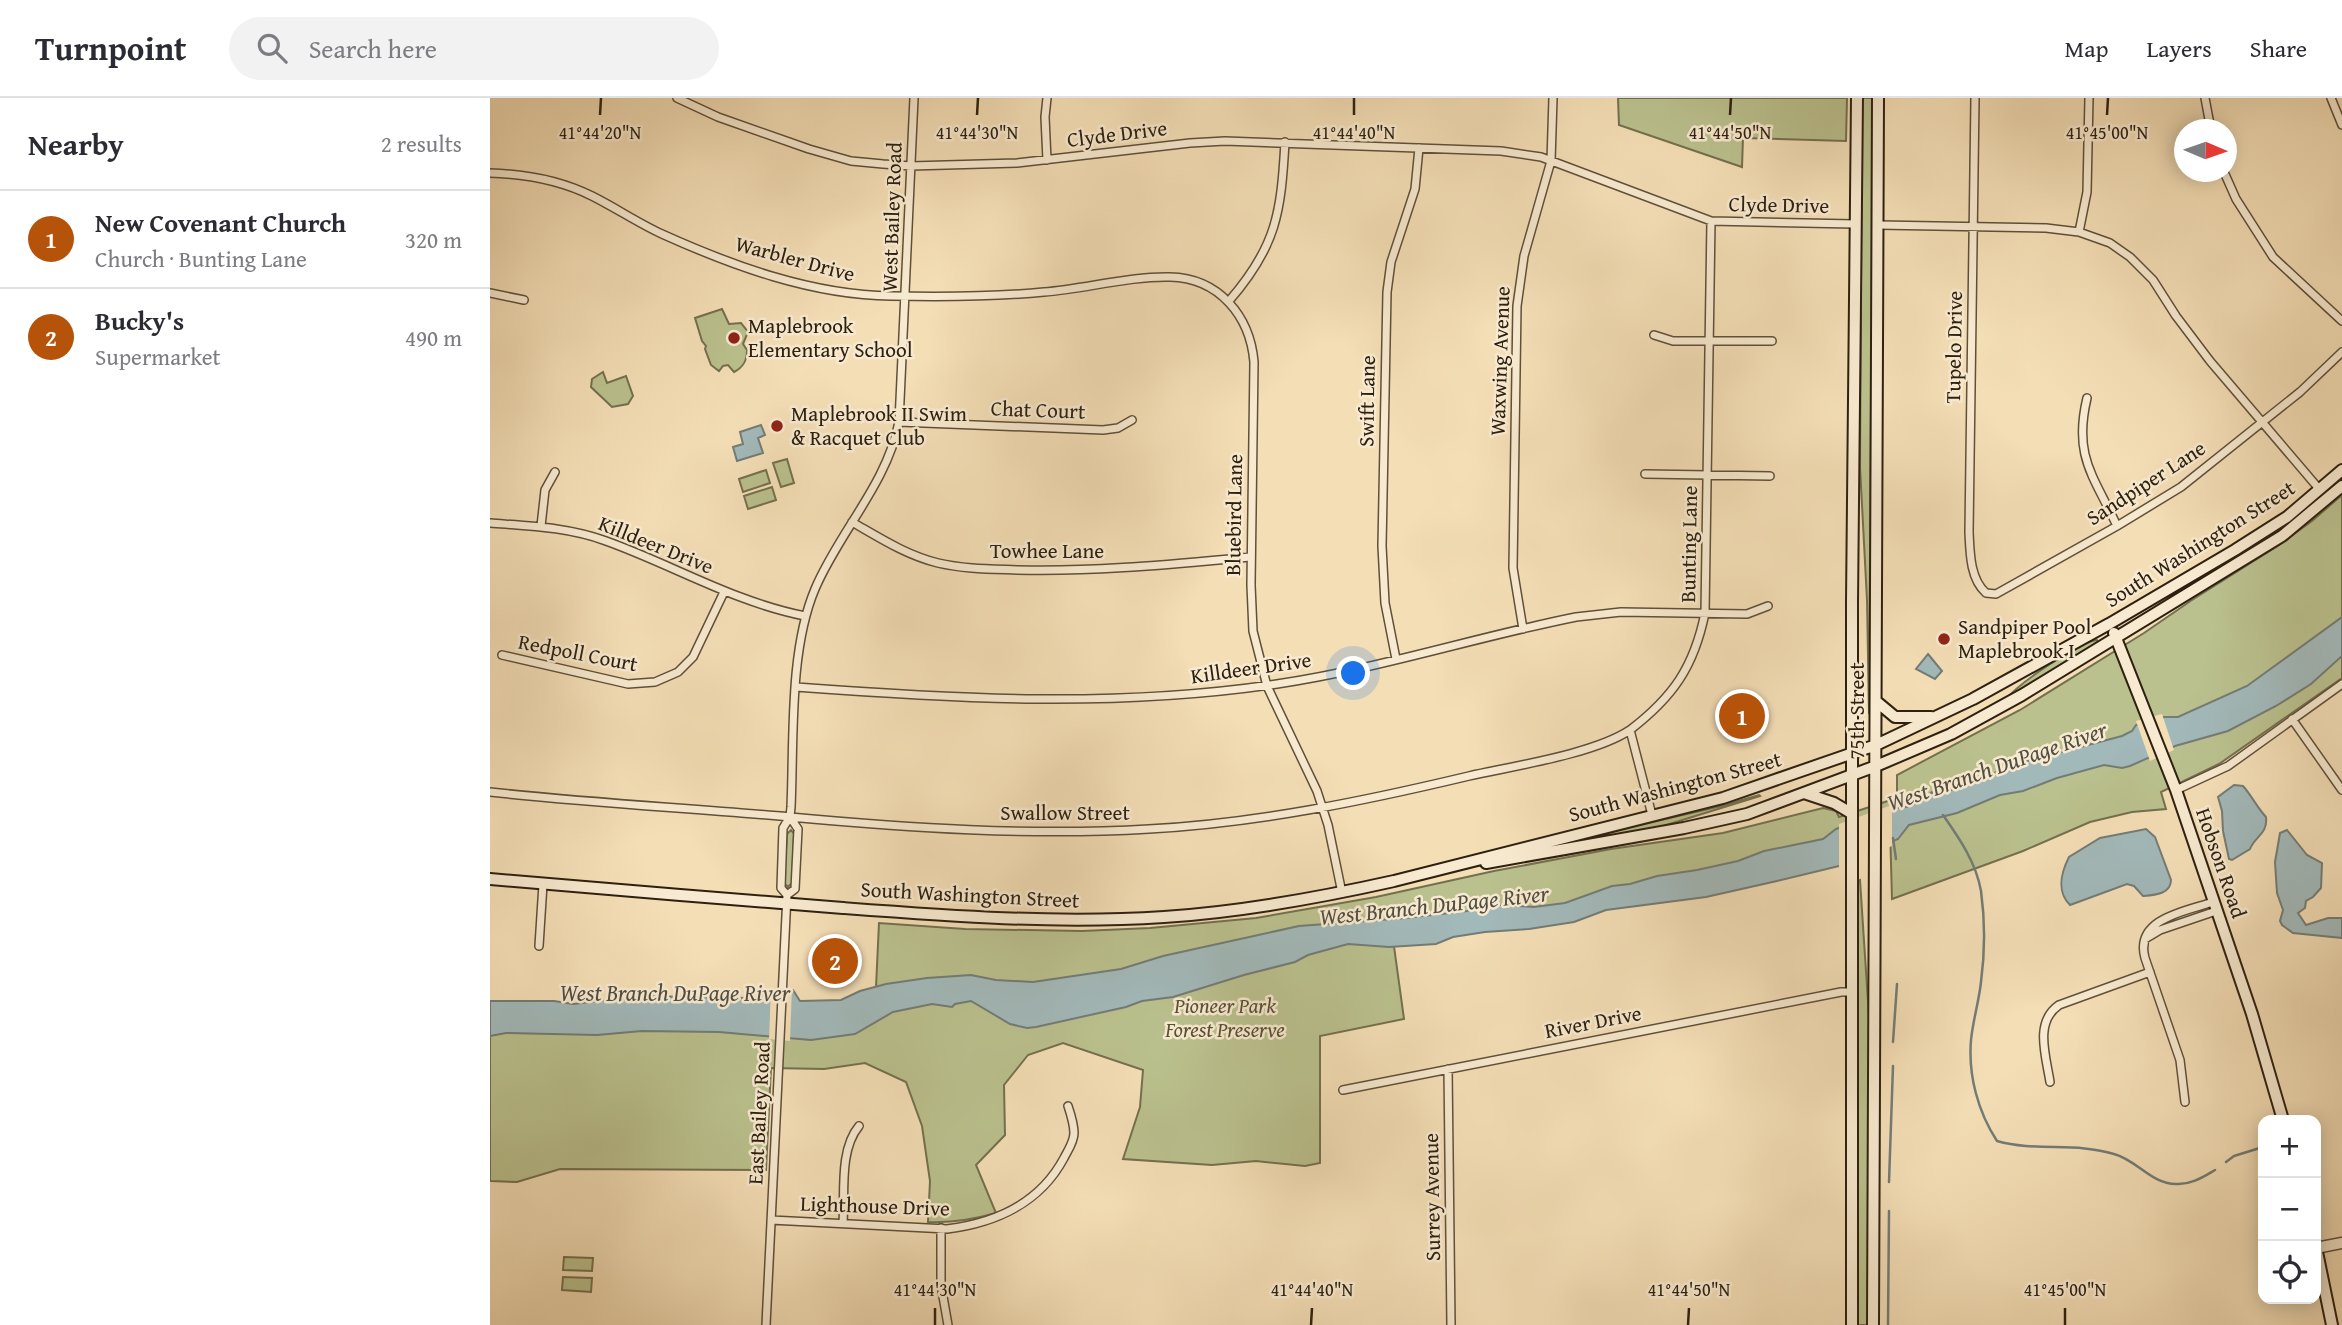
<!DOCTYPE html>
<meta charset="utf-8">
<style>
body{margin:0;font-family:"Gentium Book Plus",serif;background:#f2f2f3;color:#2b2b33}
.controls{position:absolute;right:21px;bottom:21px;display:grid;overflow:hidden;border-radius:14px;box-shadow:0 4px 18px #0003}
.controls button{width:63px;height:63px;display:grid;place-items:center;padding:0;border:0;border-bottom:2px solid #e1e1e2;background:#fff;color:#2b2b33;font:35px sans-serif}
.compass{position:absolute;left:1684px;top:21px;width:63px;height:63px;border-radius:50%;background:#fff;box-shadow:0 4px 18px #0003;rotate:92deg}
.you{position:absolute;left:864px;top:576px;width:24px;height:24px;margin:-18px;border:5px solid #fff;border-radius:50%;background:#1a73e8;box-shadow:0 0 0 10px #1a73e833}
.badge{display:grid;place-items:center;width:46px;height:46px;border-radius:50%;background:#b45309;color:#fff;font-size:23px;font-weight:700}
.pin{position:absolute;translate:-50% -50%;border:4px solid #fff;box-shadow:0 2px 7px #0006}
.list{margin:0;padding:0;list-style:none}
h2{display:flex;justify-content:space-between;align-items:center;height:91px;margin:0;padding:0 28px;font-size:30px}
h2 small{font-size:23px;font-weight:400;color:#7c7c81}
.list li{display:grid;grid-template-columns:46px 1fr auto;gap:21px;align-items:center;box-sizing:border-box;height:98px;padding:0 28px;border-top:2px solid #e1e1e2}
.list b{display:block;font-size:26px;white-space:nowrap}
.list p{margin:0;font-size:23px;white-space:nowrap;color:#7c7c81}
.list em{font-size:23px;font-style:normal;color:#7c7c81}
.icon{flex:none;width:38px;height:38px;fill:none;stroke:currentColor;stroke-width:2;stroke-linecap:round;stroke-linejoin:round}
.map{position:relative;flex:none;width:1852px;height:1227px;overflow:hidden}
header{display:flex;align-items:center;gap:42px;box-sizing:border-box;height:98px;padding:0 35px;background:#fff;border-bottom:2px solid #e1e1e2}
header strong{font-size:33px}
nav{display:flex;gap:38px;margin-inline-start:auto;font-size:24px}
.search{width:490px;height:63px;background:#f2f2f3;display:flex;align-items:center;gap:18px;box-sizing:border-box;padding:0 24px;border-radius:38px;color:#7c7c81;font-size:26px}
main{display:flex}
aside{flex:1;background:#fff}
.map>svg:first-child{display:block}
.green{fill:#bac18e;stroke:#74704f;stroke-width:2}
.water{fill:#a2b9ba;stroke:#737c76;stroke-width:2}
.pier{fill:#f4deb6}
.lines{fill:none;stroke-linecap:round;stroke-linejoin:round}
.stream{stroke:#737c76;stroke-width:2.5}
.minor-casing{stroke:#5f503a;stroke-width:10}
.tertiary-casing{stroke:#5f503a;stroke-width:13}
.secondary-casing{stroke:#2d2010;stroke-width:14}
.minor{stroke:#f8ead0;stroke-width:7}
.tertiary{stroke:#f8ead0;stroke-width:10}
.secondary{stroke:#f8ead0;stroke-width:10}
.ticks{fill:none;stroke:#2d2010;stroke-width:2.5}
.poi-dot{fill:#8f2418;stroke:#f8ead0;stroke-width:2.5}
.labels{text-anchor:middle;stroke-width:5;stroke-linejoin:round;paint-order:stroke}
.street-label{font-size:21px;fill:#2d2010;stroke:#f8ead0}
.poi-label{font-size:21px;fill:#2d2010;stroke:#f8ead0;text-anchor:start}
.park-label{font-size:21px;font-style:italic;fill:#575036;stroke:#f8ead0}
.water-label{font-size:23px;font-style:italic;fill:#504e43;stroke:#f8ead0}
.ticks-label{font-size:18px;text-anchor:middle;fill:#2d2010;stroke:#f8ead0;stroke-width:5;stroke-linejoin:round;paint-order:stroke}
</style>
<header>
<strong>Turnpoint</strong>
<div class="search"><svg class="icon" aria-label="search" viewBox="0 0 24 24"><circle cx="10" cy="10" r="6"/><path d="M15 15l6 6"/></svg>Search here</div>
<nav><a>Map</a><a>Layers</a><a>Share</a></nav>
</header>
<main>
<aside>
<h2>Nearby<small>2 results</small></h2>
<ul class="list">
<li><span class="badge">1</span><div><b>New Covenant Church</b><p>Church · Bunting Lane</p></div><em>320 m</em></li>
<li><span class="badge">2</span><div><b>Bucky's</b><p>Supermarket</p></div><em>490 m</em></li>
</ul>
</aside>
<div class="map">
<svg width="1852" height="1227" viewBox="0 0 1852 1227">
<rect width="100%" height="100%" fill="#f4deb6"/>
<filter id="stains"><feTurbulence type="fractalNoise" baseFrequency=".00286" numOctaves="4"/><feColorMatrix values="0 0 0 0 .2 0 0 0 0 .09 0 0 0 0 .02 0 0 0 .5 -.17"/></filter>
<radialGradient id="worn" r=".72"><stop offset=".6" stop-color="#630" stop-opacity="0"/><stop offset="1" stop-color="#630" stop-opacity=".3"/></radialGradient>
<path class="green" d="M 1128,0 L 1357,0 L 1356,43 L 1253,40 L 1252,69 L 1129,27 Z
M 1372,0 L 1383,0 L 1379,616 L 1377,502 L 1370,369 Z
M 232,211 L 239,226 L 251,225 L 258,234 L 253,246 L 257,252 C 257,262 254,269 244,274 L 238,267 L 233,268 L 229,273 L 221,267 L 215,251 L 216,248 L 212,243 L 205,220 Z
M 113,274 L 117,285 L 136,278 L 143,298 L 138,306 L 122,309 L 101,289 L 102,281 Z
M 297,361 L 304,385 L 291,389 L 283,365 Z
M 276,372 L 280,385 L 253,394 L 249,381 Z
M 282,389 L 286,402 L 258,411 L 254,398 Z
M 1852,397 L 1852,580 L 1729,666 L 1671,694 L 1676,711 L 1642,714 L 1600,724 L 1533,753 L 1402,801 L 1400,729 L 1080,815 L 902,834 L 914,921 L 830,938 L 830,1065 L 815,1068 L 766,1063 L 722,1067 L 633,1061 L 650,1009 L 653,972 L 573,945 L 538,957 L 514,987 L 515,1037 L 486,1067 L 506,1115 C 482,1122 463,1125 438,1124 L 440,1083 L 432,1028 L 416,984 L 375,965 L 334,971 L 281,970 L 276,1072 L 70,1071 L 27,1084 L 0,1083 L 0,919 L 362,920 L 386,889 L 389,825 L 475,831 L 592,833 L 660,830 L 766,820 L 886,799 L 1004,773 L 1121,751 L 1233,735 L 1333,710 L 1346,713 L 1349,719 L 1407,700 L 1407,677 L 1530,612 L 1654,535 L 1702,502 L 1786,449 L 1822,423 Z
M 1607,542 L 1608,545 L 1517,600 C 1530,585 1587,545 1607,542 Z
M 1269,697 L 1270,698 L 1157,733 L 1068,749 L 1067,746 L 1227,709 Z
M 301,732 L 304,736 L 302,785 L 298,789 L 294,785 L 297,736 Z
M 1370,782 L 1379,919 L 1378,1227 L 1367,1227 L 1368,783 Z
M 74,1159 L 103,1160 L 102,1173 L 73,1172 Z
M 73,1179 L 102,1180 L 101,1194 L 72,1192 Z"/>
<path class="water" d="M 271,327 L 275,337 L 268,340 L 273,355 L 247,363 L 243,349 L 253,346 L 250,334 Z
M 1852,519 L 1852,558 L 1821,586 L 1786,608 L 1738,633 L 1685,648 L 1640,668 L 1632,670 L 1614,667 L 1567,680 L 1533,693 L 1510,697 L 1467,715 L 1419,727 L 1408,741 L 1349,768 L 1287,783 L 1216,799 L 1116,812 L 1084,824 L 1039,831 L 995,834 L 963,839 L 946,846 L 899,849 L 858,846 L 818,857 L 805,864 L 754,877 L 683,899 L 652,903 L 636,909 L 546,929 L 537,930 L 520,926 L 481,903 L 465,906 L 462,909 L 442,906 L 403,914 L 365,936 L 321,942 L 229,934 L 152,933 L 107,937 L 16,935 L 0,938 L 0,903 L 64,903 L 83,906 L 150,898 L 260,900 L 270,899 L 282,893 L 303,892 L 310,903 L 351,902 L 370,893 L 396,886 L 437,880 L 481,877 L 506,882 L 543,884 L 631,871 L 673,858 L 809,828 L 916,820 L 977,813 L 1002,806 L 1044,809 L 1075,805 L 1122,788 L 1140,786 L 1167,778 L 1207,772 L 1248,763 L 1274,753 L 1333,741 L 1346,731 L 1406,709 C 1419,712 1433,702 1442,694 L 1446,698 L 1530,665 L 1632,638 L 1642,633 L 1646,627 L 1674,619 L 1688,619 L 1757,588 Z
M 1438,556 L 1452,573 L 1445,581 L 1426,571 Z
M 1744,687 L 1753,688 C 1762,698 1766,708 1776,719 C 1778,736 1765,738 1760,751 L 1742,762 L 1739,761 L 1733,733 L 1732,713 L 1728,699 Z
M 1656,731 L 1665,739 L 1681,782 C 1681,796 1665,797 1653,798 L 1644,788 L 1637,786 L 1580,807 C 1566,793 1571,775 1579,759 L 1610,740 Z
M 1797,732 L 1817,757 L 1832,765 L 1831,790 L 1823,799 L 1816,803 L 1815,810 L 1808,815 L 1816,827 L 1838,820 L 1852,820 L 1852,840 L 1803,835 L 1792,827 L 1790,823 L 1793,812 L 1787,795 L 1785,764 L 1790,735 Z"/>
<path class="pier" d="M 1672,616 L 1684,652 L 1660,663 L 1646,623 Z
M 1402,707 L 1402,748 L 1349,771 L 1349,726 Z
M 281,889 L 302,889 L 300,943 L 279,941 Z"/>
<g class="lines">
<path class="stream" d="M 1453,717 C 1469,740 1486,764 1491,793 C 1495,822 1495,854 1491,884 C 1489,903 1483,922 1481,942 C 1478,977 1488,1014 1507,1043 C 1546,1054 1586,1044 1624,1056 C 1647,1062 1661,1086 1686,1086 C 1701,1087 1713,1079 1725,1072
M 1403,740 L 1406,761
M 1403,944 L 1407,886
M 1736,1064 L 1744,1058 L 1773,1049
M 1399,1084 L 1403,968
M 1398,1227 L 1399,1113"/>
<g class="minor-casing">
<path id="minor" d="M 187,0 L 228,19 L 319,51 L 361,63 L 393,66 L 421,68 L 527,65 L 700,45 L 735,43 L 1011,53 L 1051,59 L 1221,123 L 1365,126
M 557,0 L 555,19 L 557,62
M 1485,0 L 1479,434 C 1480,455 1480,481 1496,495 L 1506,496 L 1627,428 L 1691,389 L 1810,294 L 1852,254
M 1715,0 L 1721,32
M 1841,0 L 1852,27
M 1734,74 L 1746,101 L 1783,159 L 1852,223
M 0,75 C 36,76 70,82 102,98 C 126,110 148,125 172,136 C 243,168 322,197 401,198 C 451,199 503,199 554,194 C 594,191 640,178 680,179 C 729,180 760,218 764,264 L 761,487 L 763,533 L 777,588 L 827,693 L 838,727 L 852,795
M 1389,127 L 1556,130 L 1589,134 L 1620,145 L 1640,159 L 1663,182 L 1686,218 L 1720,263 L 1830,392
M 1589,134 L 1597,94 L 1599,0
M 0,195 L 34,202
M 739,203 C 787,148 791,114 795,44
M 1164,237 L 1183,243 L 1282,243
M 1597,300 C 1583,359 1604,378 1627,428
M 409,324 L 613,332 L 628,330 L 642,322
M 1155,376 L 1280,378
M 362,424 C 390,440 416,457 448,465 C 474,471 501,471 527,472 C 605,474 683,466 761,459
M 0,425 C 39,428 78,429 116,443 C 183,467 244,504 315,518
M 51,428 L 55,392 L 65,374
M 1033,531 L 1023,470 L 1027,208 L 1034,158 L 1061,63 L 1063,0
M 12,557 L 138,586 L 165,584 L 188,574 L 203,559 L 234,494
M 906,561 L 895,505 L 892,448 L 897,194 L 901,164 L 925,91 L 929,50
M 306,589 C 467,601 626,610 787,586 C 888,571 986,539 1086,519 L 1131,514 L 1257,516 L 1278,508
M 1802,621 L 1852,692
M 1686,692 L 1738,668 L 1852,586
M 0,694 C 100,705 200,710 300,719 C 419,730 540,738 659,731 C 768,725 874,703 979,678 C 1023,668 1104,656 1140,632
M 1162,717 L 1140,632 C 1183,599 1204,569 1215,515 L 1221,123
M 297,797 L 291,790 L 293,730 L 300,719 L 301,709 C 304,642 299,552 325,491 C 349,434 397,386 409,324 L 424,0
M 1655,841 L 1670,832 L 1726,813
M 49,848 L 53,786
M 958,971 L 961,1227
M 1560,984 C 1556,958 1544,924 1569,907 L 1660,874
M 853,992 L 1351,894 L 1361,894
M 1695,1004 L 1690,962 L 1655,860 C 1644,820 1697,813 1723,804
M 281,1122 L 457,1131 C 505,1125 550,1105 574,1060 C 578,1052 584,1044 584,1035 C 584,1026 581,1017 578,1008
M 353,1125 C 355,1095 349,1052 369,1028
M 451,1130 L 451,1187 L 458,1227
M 276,1227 L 297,797 L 305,791 L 308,731 L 300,719"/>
</g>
<g class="tertiary-casing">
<path id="tertiary" d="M 1826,1150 L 1852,1145"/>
</g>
<g class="secondary-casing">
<path id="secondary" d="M 1624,535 L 1686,692 L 1762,916 L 1793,1022
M 1387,604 L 1405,619 L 1441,619
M 1314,695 L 1344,705 L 1361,715
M 996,765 L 1194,730 L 1257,716 L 1386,668 L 1461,636 L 1532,597 L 1792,438 L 1852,388
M 0,781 C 118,791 235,801 353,810 C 460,818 566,826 674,819 C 752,814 828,800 904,783 L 1233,700 L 1386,647 L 1483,601 L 1619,526 L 1745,452 L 1797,419 L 1852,372
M 1826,1149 L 1842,1227
M 1362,1227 L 1362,504 L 1367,0
M 1383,1227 L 1388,0"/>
</g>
<use href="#minor" class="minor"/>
<use href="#tertiary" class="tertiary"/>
<use href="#secondary" class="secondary"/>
</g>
<path class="ticks" d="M 110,17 L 111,0M 487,17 L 488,0M 864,17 L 864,0M 1240,17 L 1241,0M 1617,17 L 1618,0M 445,1227 L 445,1210M 821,1227 L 822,1210M 1198,1227 L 1199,1210M 1575,1227 L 1575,1210"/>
<g class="poi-dot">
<circle cx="244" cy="240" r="7"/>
<circle cx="287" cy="328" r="7"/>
<circle cx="1454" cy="541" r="7"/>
</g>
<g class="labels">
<g class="street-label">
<text transform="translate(627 36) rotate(-7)" y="7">Clyde Drive</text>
<text transform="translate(1289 107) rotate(1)" y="7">Clyde Drive</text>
<text transform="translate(402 119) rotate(-88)" y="7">West Bailey Road</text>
<text transform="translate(305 161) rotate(15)" y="7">Warbler Drive</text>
<text transform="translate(1464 249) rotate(-89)" y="7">Tupelo Drive</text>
<text transform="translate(1010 263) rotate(-88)" y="7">Waxwing Avenue</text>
<text transform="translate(877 303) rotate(-89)" y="7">Swift Lane</text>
<text transform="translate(548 312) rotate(2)" y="7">Chat Court</text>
<text transform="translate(1656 385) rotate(-33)" y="7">Sandpiper Lane</text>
<text transform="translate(744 417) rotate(-89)" y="7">Bluebird Lane</text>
<text transform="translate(1199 446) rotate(-89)" y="7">Bunting Lane</text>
<text transform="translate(1710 446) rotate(-32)" y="7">South Washington Street</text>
<text transform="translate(166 447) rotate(22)" y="7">Killdeer Drive</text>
<text x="557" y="460">Towhee Lane</text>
<text transform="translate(88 555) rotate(11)" y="7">Redpoll Court</text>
<text transform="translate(761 570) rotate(-8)" y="7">Killdeer Drive</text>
<text transform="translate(1367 613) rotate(-90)" y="7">75th Street</text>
<text transform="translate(1185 689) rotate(-15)" y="7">South Washington Street</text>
<text x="575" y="722">Swallow Street</text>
<text transform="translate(1731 765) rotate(71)" y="7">Hobson Road</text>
<text transform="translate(480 797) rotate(3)" y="7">South Washington Street</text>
<text transform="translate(1103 924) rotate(-11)" y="7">River Drive</text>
<text transform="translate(269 1015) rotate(-87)" y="7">East Bailey Road</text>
<text transform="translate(942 1099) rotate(-91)" y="7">Surrey Avenue</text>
<text transform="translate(385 1108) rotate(2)" y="7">Lighthouse Drive</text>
</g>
<g class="poi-label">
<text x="258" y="235">Maplebrook<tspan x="258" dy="24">Elementary School</tspan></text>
<text x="301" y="323">Maplebrook II Swim<tspan x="301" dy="24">&amp; Racquet Club</tspan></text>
<text x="1468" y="536">Sandpiper Pool<tspan x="1468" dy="24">Maplebrook I</tspan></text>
</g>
<g class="park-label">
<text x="735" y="915">Pioneer Park<tspan x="735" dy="24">Forest Preserve</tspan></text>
</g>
<g class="water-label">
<text transform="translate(1507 668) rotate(-19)" y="8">West Branch DuPage River</text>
<text transform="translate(944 807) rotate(-6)" y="8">West Branch DuPage River</text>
<text x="185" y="903">West Branch DuPage River</text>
</g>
</g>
<g class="ticks-label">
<text x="110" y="41">41°44'20"N</text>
<text x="487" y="41">41°44'30"N</text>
<text x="864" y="41">41°44'40"N</text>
<text x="1240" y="41">41°44'50"N</text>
<text x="1617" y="41">41°45'00"N</text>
<text x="445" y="1198">41°44'30"N</text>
<text x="822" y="1198">41°44'40"N</text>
<text x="1199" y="1198">41°44'50"N</text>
<text x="1575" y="1198">41°45'00"N</text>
</g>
<rect width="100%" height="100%" filter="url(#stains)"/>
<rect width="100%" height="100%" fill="url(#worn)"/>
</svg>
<div class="controls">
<button>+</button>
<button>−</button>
<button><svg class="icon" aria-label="locate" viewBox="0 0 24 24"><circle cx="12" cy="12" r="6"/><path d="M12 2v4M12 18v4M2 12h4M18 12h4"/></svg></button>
</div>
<svg class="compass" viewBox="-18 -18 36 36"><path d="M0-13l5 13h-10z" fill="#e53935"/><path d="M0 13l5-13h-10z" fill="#7c7c81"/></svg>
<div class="you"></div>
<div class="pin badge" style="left:1252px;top:618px">1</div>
<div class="pin badge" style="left:345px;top:863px">2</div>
</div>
</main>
